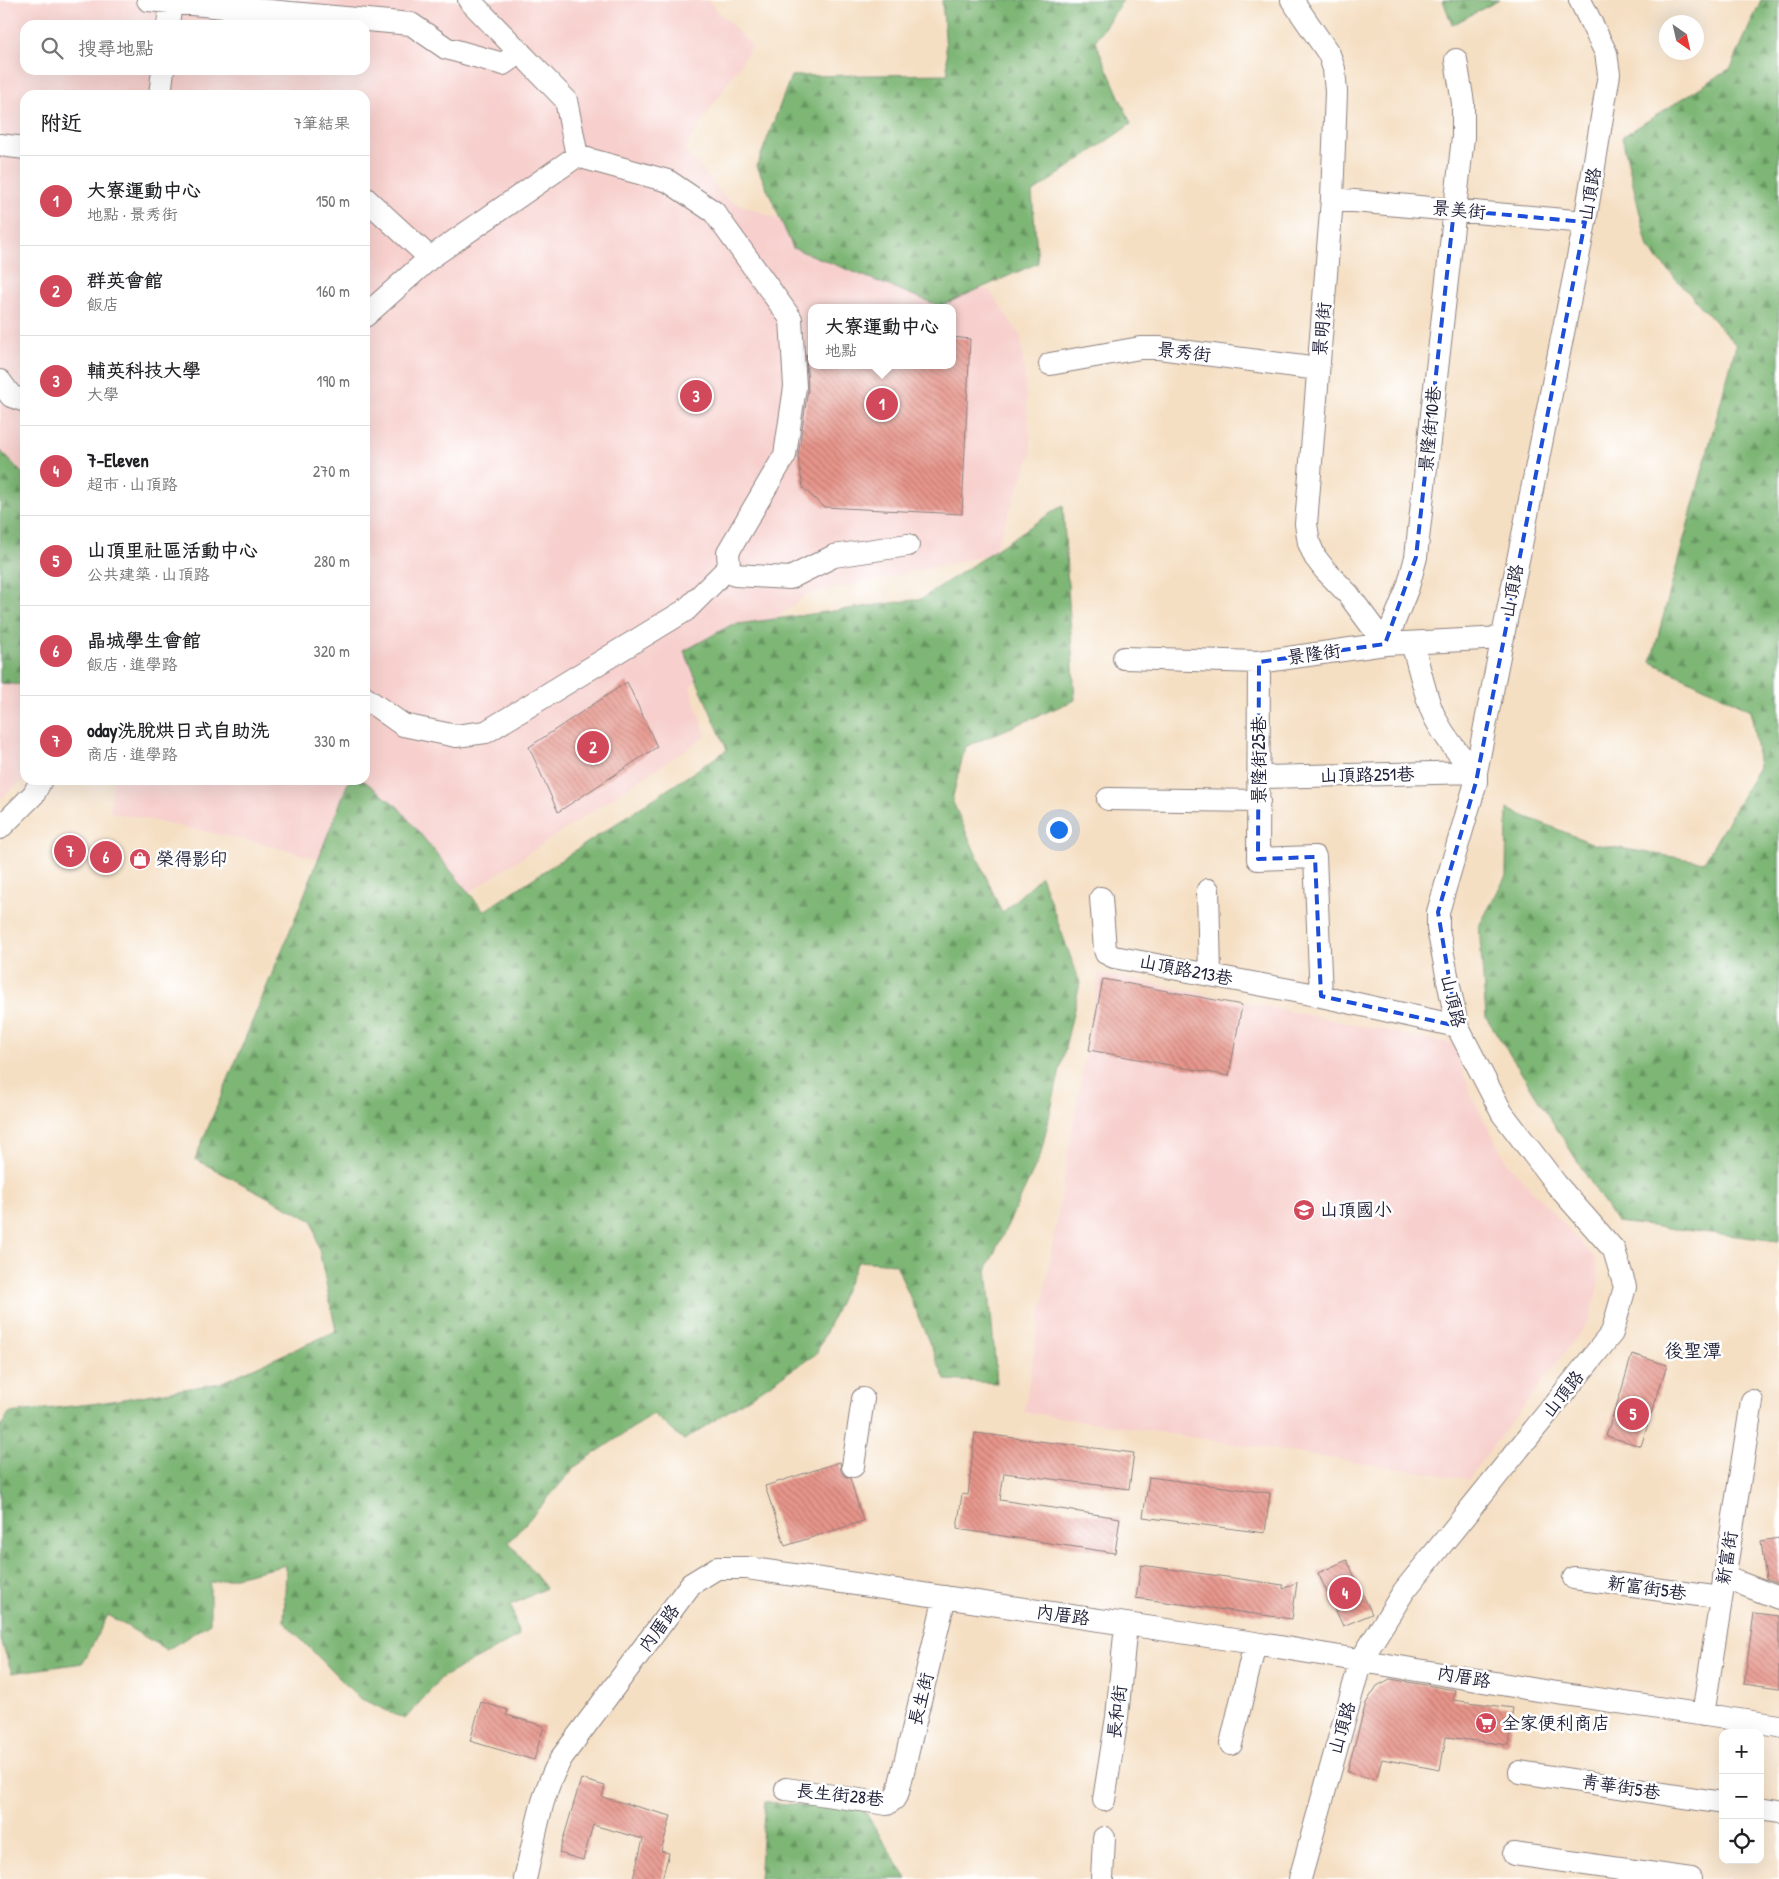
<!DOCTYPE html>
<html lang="zh-TW">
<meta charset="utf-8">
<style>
body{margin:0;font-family:"Patrick Hand","LXGW WenKai TC",sans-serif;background:#f2f2f2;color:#202124}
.controls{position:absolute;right:15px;bottom:15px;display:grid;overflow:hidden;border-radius:10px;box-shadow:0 5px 20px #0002}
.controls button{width:45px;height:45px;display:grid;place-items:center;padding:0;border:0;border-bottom:1px solid #e0e0e0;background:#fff;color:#202124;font:25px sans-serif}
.compass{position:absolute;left:1659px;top:15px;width:45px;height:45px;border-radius:50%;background:#fff;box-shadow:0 5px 20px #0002;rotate:146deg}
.you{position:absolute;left:1058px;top:829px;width:18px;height:18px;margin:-12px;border:4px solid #fff;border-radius:50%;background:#1a73e8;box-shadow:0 0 0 8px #1a73e833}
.badge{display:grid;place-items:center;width:32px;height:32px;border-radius:50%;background:#d1495b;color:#fff;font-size:16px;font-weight:700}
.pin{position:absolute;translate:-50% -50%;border:2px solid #fff;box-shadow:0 1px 5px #0006}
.popup{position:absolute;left:808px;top:304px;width:148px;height:65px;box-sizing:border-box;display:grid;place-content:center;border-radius:10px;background:#fff;filter:drop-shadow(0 1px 4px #0005);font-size:16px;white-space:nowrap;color:#757577}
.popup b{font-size:19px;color:#202124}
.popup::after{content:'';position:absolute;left:50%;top:100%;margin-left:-10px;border:10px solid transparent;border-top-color:#fff}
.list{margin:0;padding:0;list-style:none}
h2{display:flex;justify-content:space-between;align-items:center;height:65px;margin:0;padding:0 20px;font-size:21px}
h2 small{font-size:16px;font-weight:400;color:#757577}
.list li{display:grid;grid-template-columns:32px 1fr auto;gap:15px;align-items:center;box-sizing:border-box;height:90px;padding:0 20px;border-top:1px solid #e0e0e0}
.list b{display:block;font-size:19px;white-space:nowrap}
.list p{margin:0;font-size:16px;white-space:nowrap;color:#757577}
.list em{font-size:16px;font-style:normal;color:#757577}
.icon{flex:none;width:28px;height:28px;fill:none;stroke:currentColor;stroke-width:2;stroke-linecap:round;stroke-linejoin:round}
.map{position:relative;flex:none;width:1779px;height:1879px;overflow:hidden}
.search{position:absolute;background:#fff;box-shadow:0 5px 20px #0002;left:20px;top:20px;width:350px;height:55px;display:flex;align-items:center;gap:12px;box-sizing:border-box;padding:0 18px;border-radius:15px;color:#757577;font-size:19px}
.panel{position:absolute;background:#fff;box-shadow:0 5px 20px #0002;left:20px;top:90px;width:350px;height:695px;border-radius:15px}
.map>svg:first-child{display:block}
.built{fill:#f7d0cd;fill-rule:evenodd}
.forest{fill:url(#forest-firs);stroke:#506c58}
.building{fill:url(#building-back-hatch)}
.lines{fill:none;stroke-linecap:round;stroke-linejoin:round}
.minor-casing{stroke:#8c807f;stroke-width:24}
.minor{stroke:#fff;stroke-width:22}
.marked{fill:none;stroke:#1d4ed8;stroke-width:4;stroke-dasharray:10 6;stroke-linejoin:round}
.labels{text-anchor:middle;stroke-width:5;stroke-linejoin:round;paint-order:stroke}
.street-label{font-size:18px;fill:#22223b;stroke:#fff}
.poi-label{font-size:18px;fill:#22223b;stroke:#fff;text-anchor:start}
.neighbourhood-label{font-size:19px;fill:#22223b;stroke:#fff}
</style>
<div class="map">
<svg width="1779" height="1879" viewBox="0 0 1779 1879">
<defs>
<pattern id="forest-firs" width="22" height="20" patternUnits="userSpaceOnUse" patternTransform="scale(1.25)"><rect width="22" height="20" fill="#7db674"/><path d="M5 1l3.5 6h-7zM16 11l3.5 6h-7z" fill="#669460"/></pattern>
<pattern id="building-back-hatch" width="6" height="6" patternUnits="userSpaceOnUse" patternTransform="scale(1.25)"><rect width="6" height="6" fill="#e7958a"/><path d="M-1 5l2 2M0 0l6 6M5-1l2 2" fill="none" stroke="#bb7972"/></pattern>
</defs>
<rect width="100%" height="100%" fill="#fff"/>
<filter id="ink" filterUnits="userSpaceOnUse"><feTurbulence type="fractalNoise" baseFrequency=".02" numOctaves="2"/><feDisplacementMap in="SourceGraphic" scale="10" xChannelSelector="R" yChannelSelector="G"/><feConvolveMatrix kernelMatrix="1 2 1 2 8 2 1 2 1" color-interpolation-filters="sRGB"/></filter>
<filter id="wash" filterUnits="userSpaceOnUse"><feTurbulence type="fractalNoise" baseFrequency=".0096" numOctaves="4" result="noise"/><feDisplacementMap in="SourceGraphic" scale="20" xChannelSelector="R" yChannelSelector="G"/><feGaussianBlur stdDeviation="1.12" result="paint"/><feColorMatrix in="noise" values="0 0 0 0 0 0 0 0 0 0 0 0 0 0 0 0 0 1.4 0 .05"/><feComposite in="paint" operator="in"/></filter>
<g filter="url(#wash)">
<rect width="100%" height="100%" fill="#f5dfc3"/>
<path class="built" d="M 0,0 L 707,0 L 752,46 L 684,149 L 728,200 L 879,256 L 990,291 L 1021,337 L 1031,454 L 993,554 L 806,595 L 690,686 L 706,736 L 461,898 L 265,844 L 110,812 L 113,780 L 365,780 L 365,95 L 25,95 L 25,597 L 0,502 ZM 25,25 L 365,25 L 365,70 L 25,70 ZM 812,308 L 952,308 L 952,365 L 812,365 Z
M 0,674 L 25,690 L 25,778 L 0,799 Z
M 1099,973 L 1453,1044 L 1472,1097 L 1507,1163 L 1594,1257 L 1599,1281 L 1590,1319 L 1468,1479 L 1024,1412 Z"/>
<path class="forest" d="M 942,0 L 1123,0 L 1095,41 L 1131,124 L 1032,193 L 1038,263 L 940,306 L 793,248 L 757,166 L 791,76 L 948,74 Z
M 1443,0 L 1499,0 L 1452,25 Z
M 1761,0 L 1779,0 L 1779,1241 L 1616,1222 L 1486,1017 L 1479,926 L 1506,876 L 1507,809 L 1594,844 L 1704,862 L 1759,767 L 1751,710 L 1651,662 L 1736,345 L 1648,248 L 1622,137 L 1731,68 Z
M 0,450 L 23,474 L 25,479 L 25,685 L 0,683 Z
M 1063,505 L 1075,700 L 965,747 L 952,800 L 1002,913 L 1041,876 L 1080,983 L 1040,1157 L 987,1268 L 997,1383 L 945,1380 L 896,1264 L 858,1261 L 816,1354 L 684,1440 L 653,1414 L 576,1466 L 509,1542 L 546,1588 L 511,1605 L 519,1636 L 441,1678 L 405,1719 L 359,1698 L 284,1622 L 286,1565 L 210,1583 L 210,1623 L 167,1650 L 108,1615 L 83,1663 L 12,1673 L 0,1637 L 0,1428 L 9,1413 L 99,1403 L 220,1383 L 336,1331 L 313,1221 L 195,1159 L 296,916 L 349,780 L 363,780 L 398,807 L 484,911 L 727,750 L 684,651 L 731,625 L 921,599 Z
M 765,1802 L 864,1810 L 907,1879 L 759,1879 Z"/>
<g id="blocks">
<path class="building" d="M 952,337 L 970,339 L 962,514 L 824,507 L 803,488 L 798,457 L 808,389 L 806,355 L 812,355 L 812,365 L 952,365 Z
M 627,682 L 657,747 L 558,812 L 529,747 Z
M 1103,979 L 1242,1005 L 1229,1076 L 1089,1050 Z
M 1632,1354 L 1667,1365 L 1641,1446 L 1606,1436 L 1621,1392 Z
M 975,1433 L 1134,1453 L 1129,1489 L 1004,1473 L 1000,1500 L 1120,1518 L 1115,1553 L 957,1529 L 962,1494 L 968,1495 Z
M 840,1462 L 841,1471 L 844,1476 L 850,1478 L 863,1521 L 785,1546 L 765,1486 Z
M 1149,1477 L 1270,1493 L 1265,1533 L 1143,1517 Z
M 1779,1538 L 1779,1584 L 1766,1579 L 1761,1541 Z
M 1347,1560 L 1372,1614 L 1343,1626 L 1318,1573 Z
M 1141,1565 L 1283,1585 L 1283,1589 L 1297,1582 L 1292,1619 L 1136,1598 Z
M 1754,1613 L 1779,1616 L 1779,1689 L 1744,1684 Z
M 1390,1679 L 1455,1690 L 1453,1700 L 1513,1708 L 1508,1745 L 1446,1737 L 1440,1770 L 1382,1759 L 1376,1780 L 1347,1772 L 1366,1703 L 1377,1686 Z
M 481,1702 L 508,1710 L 506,1715 L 544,1726 L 534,1760 L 470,1741 Z
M 581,1779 L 605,1786 L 602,1797 L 671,1816 L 661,1851 L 669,1853 L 662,1879 L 633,1879 L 643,1839 L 593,1825 L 583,1860 L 559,1853 Z"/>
</g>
</g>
<g filter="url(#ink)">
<use href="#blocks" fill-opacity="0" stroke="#8c807f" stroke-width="1"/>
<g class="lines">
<g class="minor-casing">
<path id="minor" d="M 148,0 L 411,24 L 446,48 L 503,64 L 520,52
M 469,0 L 566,100 L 577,156
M 1292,0 L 1329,54 L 1334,69 L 1336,92 L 1332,199 L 1306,524 L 1309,543 L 1315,557 L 1325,570 L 1348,594 L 1385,644
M 168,25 L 171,2
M 160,95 L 163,70
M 0,145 L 25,148
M 365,198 L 430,258
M 1332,199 L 1585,222
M 365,316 L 430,258 L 577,156 L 668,181 L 714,212 L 791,319 L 795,387 L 785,455 L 728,552 L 729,567 L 735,575 L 790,578 L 834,556 L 908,545
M 1050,364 L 1140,348 L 1159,348 L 1318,369
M 0,381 L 11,396 L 25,401
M 1412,643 C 1418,663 1423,685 1430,706 C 1439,731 1457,753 1476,772
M 1385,644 L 1408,587 L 1416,557 L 1463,137 L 1463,103 L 1456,60
M 1124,658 L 1259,662 L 1385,644 L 1503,638
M 1259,662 L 1258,859 L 1315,857 L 1321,996
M 365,698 L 403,725 L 456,736 L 486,732 L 686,610 L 729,567
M 1259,777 L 1476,772
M 1108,799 L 1259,801
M 0,828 L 34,794 L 41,780
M 1208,890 L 1210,974
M 1101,898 L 1105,949 L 1106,953 L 1114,957 L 1321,996 L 1457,1026
M 853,1466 L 863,1399
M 1724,1577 L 1779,1598
M 1574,1578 L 1721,1598
M 1703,1715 L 1752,1401
M 1231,1744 L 1255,1643
M 1520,1772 L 1723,1803
M 786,1789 L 887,1804 L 894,1799 L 898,1792 L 945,1597
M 1104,1800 L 1117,1717 L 1126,1624
M 1760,1808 L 1779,1811
M 1514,1854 L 1691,1879
M 525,1879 C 535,1839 540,1793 562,1757 L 691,1584 L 717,1568 L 747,1568 L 1255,1643 L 1531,1689 L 1779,1726
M 1102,1879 L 1104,1838
M 1300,1879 L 1361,1660 L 1404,1591 L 1612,1333 L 1625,1287 L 1614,1250 L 1556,1184 L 1502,1113 L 1457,1026 L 1438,929 L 1438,912 L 1476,782 L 1476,772 L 1585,222 L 1609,74 L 1606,53 L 1580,0"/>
</g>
<use href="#minor" class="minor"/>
</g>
</g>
<path class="marked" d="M 1454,210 L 1585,222 L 1476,782 L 1438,912 L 1457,1026 L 1321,996 L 1315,857 L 1258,859 L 1259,662 L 1385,644 L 1416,557 Z"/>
<defs>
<g id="shop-disc" transform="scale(1.125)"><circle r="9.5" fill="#d1495b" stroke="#fff"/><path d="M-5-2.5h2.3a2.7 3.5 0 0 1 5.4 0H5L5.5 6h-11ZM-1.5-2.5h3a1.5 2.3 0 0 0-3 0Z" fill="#fff"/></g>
<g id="school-disc" transform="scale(1.125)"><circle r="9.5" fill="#d1495b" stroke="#fff"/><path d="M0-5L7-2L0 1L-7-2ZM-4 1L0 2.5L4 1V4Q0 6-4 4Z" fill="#fff"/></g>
<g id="supermarket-disc" transform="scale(1.125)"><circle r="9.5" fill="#d1495b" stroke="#fff"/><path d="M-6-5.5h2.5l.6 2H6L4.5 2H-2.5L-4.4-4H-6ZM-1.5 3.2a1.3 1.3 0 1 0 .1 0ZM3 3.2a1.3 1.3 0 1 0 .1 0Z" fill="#fff"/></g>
</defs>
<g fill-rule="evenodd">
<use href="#shop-disc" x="140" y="859"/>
<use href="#school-disc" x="1304" y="1210"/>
<use href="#supermarket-disc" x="1486" y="1723"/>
</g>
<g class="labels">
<g class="street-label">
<text transform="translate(1590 194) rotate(-80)" y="6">山頂路</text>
<text transform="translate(1459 210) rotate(5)" y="6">景美街</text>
<text transform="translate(1322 329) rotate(-85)" y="6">景明街</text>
<text transform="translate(1184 352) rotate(7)" y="6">景秀街</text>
<text transform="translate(1430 429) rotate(-84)" y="6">景隆街10巷</text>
<text transform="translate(1512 591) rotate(-79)" y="6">山頂路</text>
<text transform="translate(1314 654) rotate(-8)" y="6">景隆街</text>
<text transform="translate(1259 760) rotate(-90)" y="6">景隆街25巷</text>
<text transform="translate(1367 775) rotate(-1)" y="6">山頂路251巷</text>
<text transform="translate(1186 970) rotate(11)" y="6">山頂路213巷</text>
<text transform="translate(1453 1001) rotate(77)" y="6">山頂路</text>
<text transform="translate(1563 1394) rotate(-51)" y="6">山頂路</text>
<text transform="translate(1727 1558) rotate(-81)" y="6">新富街</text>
<text transform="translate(1647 1588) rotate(8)" y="6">新富街5巷</text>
<text transform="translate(1063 1615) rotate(8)" y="6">內厝路</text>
<text transform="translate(659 1628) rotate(-53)" y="6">內厝路</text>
<text transform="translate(1464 1677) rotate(10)" y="6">內厝路</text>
<text transform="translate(921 1699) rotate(-76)" y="6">長生街</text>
<text transform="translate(1117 1712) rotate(-83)" y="6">長和街</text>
<text transform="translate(1342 1728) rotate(-74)" y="6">山頂路</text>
<text transform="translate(1621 1787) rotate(9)" y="6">青華街5巷</text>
<text transform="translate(840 1795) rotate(6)" y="6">長生街28巷</text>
</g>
<g class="poi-label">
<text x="156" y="865">榮得影印</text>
<text x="1320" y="1216">山頂國小</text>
<text x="1502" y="1729">全家便利商店</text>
</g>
<g class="neighbourhood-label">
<text x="1693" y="1357">後聖潭</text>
</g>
</g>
</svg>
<div class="controls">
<button>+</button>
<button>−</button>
<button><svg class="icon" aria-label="locate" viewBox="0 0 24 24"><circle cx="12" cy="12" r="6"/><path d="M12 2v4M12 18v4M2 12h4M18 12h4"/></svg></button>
</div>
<svg class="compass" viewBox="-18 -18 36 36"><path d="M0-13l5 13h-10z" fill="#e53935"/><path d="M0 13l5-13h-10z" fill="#757577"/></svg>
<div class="you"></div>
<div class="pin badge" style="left:882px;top:404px">1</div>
<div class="popup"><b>大寮運動中心</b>地點</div>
<div class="pin badge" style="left:593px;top:747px">2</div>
<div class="pin badge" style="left:696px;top:396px">3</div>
<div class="pin badge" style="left:1345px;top:1593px">4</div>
<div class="pin badge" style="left:1633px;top:1414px">5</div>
<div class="pin badge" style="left:106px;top:857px">6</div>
<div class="pin badge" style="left:70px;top:851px">7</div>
<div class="search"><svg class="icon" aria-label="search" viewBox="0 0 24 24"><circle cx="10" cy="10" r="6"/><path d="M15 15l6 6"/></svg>搜尋地點</div>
<section class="panel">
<h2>附近<small>7筆結果</small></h2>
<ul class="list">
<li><span class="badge">1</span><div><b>大寮運動中心</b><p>地點 · 景秀街</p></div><em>150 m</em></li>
<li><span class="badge">2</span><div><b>群英會館</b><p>飯店</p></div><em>160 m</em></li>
<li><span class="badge">3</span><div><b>輔英科技大學</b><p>大學</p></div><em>190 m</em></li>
<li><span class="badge">4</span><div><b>7-Eleven</b><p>超市 · 山頂路</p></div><em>270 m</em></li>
<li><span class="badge">5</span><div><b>山頂里社區活動中心</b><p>公共建築 · 山頂路</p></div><em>280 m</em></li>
<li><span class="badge">6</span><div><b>晶城學生會館</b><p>飯店 · 進學路</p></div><em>320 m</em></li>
<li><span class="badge">7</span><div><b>oday洗脫烘日式自助洗</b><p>商店 · 進學路</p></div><em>330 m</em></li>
</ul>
</section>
</div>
